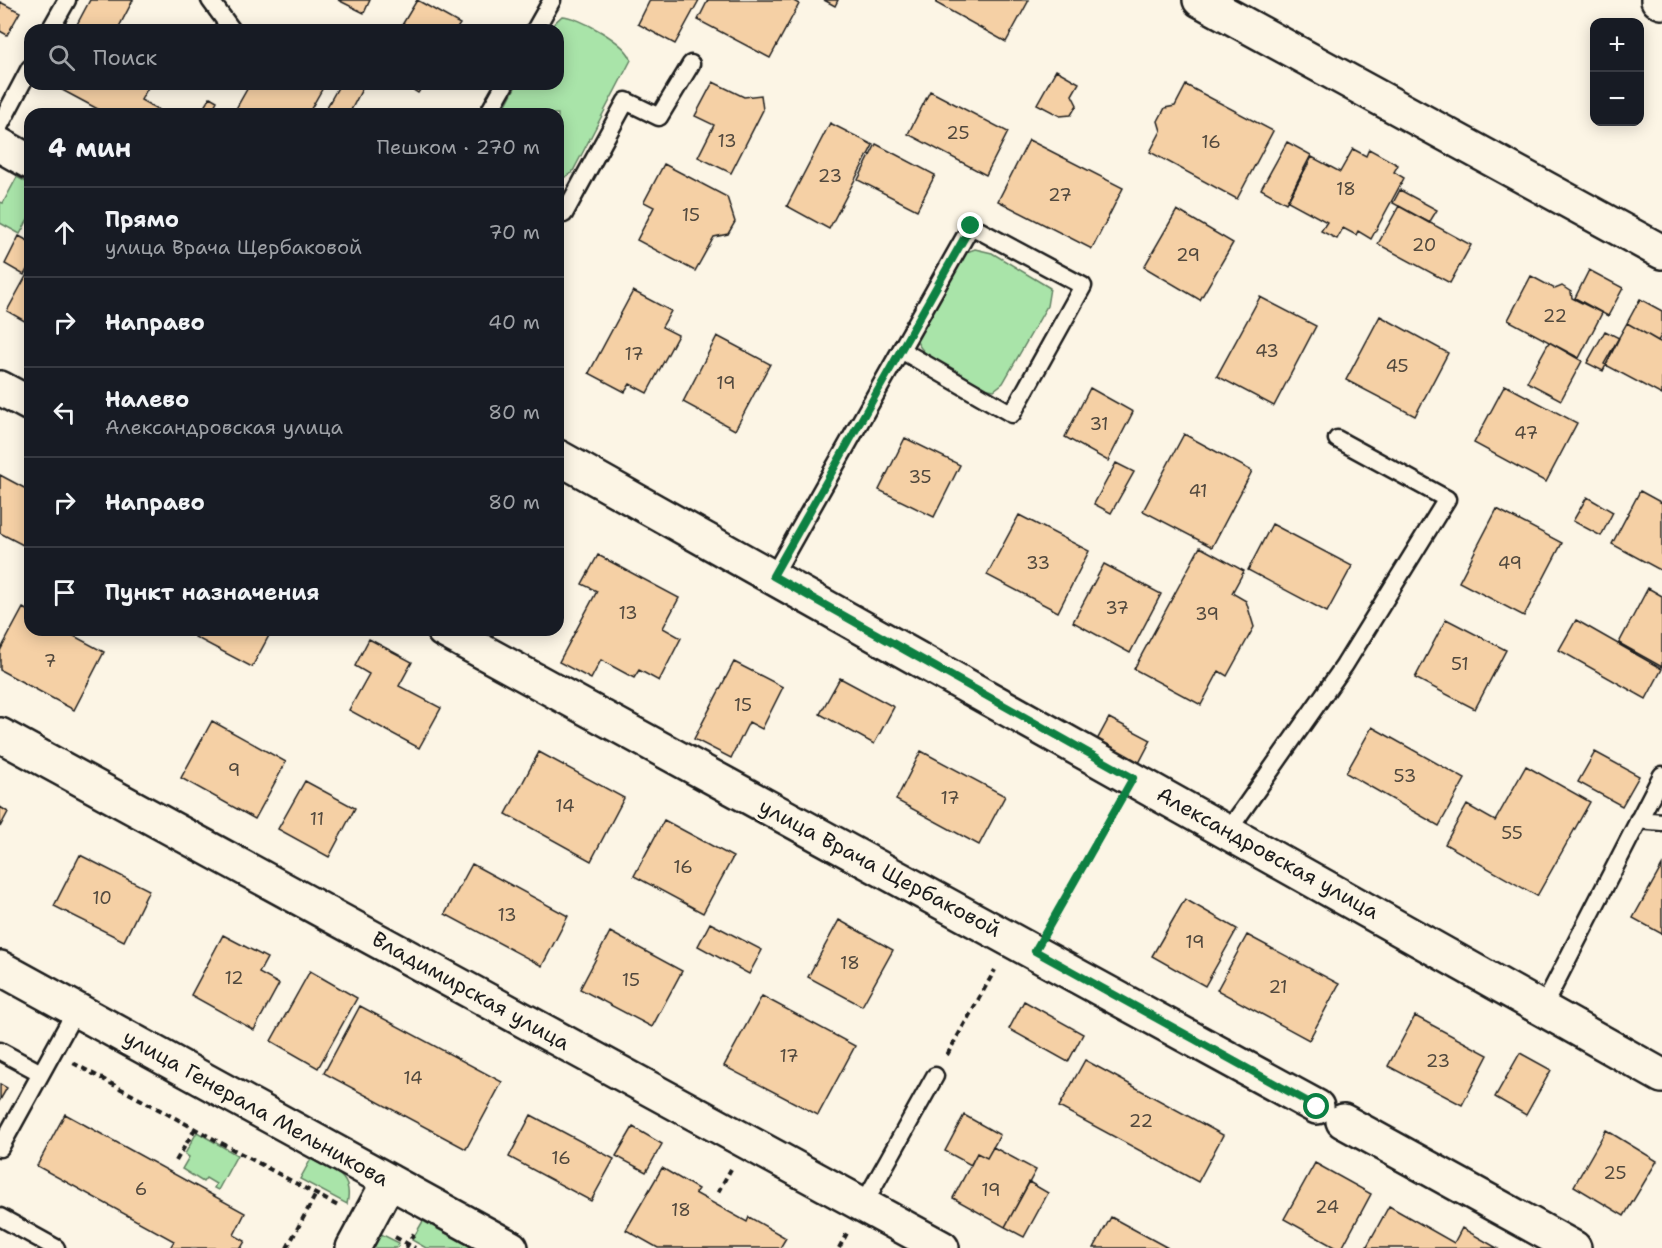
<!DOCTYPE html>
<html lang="ru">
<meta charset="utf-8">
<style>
body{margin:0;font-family:"Shantell Sans",sans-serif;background:#242831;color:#f1f3f6}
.controls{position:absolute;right:18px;top:18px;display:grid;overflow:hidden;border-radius:12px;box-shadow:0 3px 15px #0003}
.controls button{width:54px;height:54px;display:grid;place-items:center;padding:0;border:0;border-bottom:2px solid #363941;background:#171b24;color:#f1f3f6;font:30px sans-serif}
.stop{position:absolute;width:18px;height:18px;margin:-14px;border:4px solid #0b8043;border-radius:50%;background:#fff}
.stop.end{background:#0b8043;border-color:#fff;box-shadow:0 2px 6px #0008}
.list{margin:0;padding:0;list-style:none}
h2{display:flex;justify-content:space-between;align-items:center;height:78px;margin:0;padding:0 24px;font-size:26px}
h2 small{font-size:20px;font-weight:400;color:#9ea1a6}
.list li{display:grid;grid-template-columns:39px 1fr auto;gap:18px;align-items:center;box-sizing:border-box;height:90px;padding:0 24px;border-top:2px solid #363941}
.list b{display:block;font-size:22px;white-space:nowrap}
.list p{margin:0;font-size:20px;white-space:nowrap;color:#9ea1a6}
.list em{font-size:20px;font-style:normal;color:#9ea1a6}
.icon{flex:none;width:33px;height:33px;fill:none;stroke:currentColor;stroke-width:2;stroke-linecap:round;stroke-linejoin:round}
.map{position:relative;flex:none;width:1662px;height:1248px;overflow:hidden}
.search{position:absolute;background:#171b24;box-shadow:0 3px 15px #0003;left:24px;top:24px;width:540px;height:66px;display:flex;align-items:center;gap:15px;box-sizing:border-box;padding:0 21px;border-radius:18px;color:#9ea1a6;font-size:22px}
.panel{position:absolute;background:#171b24;box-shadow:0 3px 15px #0003;left:24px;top:108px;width:540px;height:528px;border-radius:18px}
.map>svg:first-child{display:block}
.green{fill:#a9e4a9;stroke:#628062;stroke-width:1.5}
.building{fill:#f5d0a5;stroke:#1c1c1c;stroke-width:1.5}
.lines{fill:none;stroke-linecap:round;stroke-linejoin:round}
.service-casing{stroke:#1c1c1c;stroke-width:21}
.minor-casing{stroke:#1c1c1c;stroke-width:38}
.path{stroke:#1c1c1c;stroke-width:4;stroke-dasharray:6 4.5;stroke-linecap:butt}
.service{stroke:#fcf5e5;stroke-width:16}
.minor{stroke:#fcf5e5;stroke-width:33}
.route{stroke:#0b8043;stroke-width:8}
.labels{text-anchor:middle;stroke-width:6;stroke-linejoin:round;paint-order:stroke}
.number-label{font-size:18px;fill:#52493e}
.street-label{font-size:21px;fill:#1c1c1c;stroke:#fcf5e5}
</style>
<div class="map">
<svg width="1662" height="1248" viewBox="0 0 1662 1248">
<rect width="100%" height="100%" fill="#fcf5e5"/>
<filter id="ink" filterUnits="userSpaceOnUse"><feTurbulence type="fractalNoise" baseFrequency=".0167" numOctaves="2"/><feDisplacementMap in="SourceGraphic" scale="12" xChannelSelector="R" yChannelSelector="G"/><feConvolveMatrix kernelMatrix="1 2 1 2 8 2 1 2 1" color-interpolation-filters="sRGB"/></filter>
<g filter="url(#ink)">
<path class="green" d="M 562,16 C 578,16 628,44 631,60 L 572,173 L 558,181 L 558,114 L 501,114 L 517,84 L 558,84 L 558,30 L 547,30 Z
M 17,177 L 30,184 L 30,216 L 20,234 L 0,223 L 0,202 L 3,203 Z
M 975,249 L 992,253 L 1050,288 L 1047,306 L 1003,383 L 994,390 L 983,388 C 966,378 917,357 916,337 L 964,253 Z
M 197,1132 L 237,1155 L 218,1190 L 214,1188 L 216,1184 L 206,1178 L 203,1182 L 182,1169 L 189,1157 L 185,1154 Z
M 311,1159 C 333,1171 354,1175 347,1204 L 300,1179 Z
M 423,1221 L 471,1247 L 470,1248 L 426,1248 L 412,1240 Z
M 377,1232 L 399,1243 L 397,1248 L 368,1248 Z"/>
<path class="building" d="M 90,0 L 133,0 L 119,27 L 125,30 L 74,30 Z
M 338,0 L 370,0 L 364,13 Z
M 417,0 L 460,24 L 456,30 L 399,30 Z
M 650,0 L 699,0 L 675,44 L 638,24 Z
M 708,0 L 792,0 L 799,4 L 770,58 L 698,20 Z
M 824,0 L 838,0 L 835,6 Z
M 938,0 L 1029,0 L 1006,42 L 936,3 Z
M 0,2 L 20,12 L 7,35 L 0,31 Z
M 1056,70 L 1079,83 L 1072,95 L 1077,105 L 1071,115 L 1060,116 L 1037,104 Z
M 713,82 L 744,97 L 761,95 L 763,110 L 731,173 L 698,157 L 714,125 L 695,116 Z
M 51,84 L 150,84 L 141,100 L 166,114 L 107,114 Z
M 250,84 L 325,84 L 308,114 L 233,114 Z
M 340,84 L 357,84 L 363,87 L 349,114 L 323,114 Z
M 404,84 L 424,84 L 418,93 Z
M 1186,85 L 1273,131 L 1237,199 L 1150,152 L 1161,131 L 1158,121 L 1165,108 L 1175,106 Z
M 930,91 L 1008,132 L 986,175 L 908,134 Z
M 210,97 L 217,101 L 210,114 L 204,114 L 201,112 Z
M 830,123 L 873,145 L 829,229 L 787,206 Z
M 1029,140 L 1123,188 L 1092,249 L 998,201 Z
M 1287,142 L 1311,155 L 1286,203 L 1261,189 Z
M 876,144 L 935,175 L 917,210 L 858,180 Z
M 1353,149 L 1366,156 L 1369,149 L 1398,165 L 1394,172 L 1404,178 L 1371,239 L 1358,231 L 1356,235 L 1343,228 L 1337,239 L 1321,231 L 1327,222 L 1288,201 L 1312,157 L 1340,172 Z
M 664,164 L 727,197 L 735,222 L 728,234 L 714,237 L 695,271 L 637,240 L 654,207 L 644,202 Z
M 1400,190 L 1437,210 L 1429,223 L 1393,203 Z
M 1399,206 L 1471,245 L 1450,283 L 1378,244 Z
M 1177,210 L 1233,243 L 1200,300 L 1144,267 Z
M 19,236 L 30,242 L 30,264 L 24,275 L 5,264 Z
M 30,269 L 30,333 L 25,331 L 30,324 L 7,311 Z
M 1589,270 L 1623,288 L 1608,316 L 1575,298 Z
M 1531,276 L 1555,289 L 1562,286 L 1571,292 L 1572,298 L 1602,313 L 1579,358 L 1508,320 Z
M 633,291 L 671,311 L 662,327 L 678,335 L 647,393 L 630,384 L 625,392 L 589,373 Z
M 1260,297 L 1316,326 L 1274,406 L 1217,376 Z
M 1640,299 L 1662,311 L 1662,334 L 1658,341 L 1627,323 Z
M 1380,316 L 1448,353 L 1415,416 L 1346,380 Z
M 1627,323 L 1662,343 L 1662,395 L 1604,364 Z
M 1605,331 L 1619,338 L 1603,371 L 1587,363 Z
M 717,336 L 770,364 L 735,430 L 683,402 Z
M 1549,342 L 1582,361 L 1561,400 L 1527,382 Z
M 1505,385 L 1577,423 L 1546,482 L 1474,443 Z
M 1090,388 L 1133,412 L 1108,461 L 1065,437 Z
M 1184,434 L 1252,471 L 1212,547 L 1143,511 Z
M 905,438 L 960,465 L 934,517 L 879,490 Z
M 1116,463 L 1134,472 L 1111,513 L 1094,504 Z
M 0,475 L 30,491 L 30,537 L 25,546 L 0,533 Z
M 1640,491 L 1662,503 L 1662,571 L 1612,544 Z
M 1587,497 L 1613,512 L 1601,536 L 1573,521 Z
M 1497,509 L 1562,543 L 1524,616 L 1459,582 Z
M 1019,515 L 1089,551 L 1058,612 L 987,575 Z
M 1272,524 L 1352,566 L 1327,612 L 1248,570 Z
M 1200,547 L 1244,571 L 1232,593 L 1246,601 L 1254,627 L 1227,676 L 1219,671 L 1201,705 L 1134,669 Z
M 598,555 L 679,598 L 663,628 L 681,638 L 659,681 L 639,670 L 634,678 L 601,660 L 591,679 L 559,662 L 597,591 L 582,584 Z
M 1104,564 L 1161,594 L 1130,653 L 1073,622 Z
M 1648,588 L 1662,596 L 1662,667 L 1619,643 Z
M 23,608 L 30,612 L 30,630 L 63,630 L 104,652 L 74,710 L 0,670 L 0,651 Z
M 1446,619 L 1506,650 L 1475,709 L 1415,678 Z
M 1576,620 L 1662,669 L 1646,699 L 1559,650 Z
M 199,630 L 272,630 L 252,667 L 195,637 Z
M 369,639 L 412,662 L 399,686 L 441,708 L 419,748 L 349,710 L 369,674 L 355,666 Z
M 734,662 L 783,687 L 762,729 L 749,722 L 731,758 L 694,739 Z
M 840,678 L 894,707 L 874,744 L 820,714 Z
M 1109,718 L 1151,740 L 1138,765 L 1096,742 Z
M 212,721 L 286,762 L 255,819 L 181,778 Z
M 1372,727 L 1465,779 L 1439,826 L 1346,773 Z
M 921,751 L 1005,796 L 979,845 L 896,800 Z
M 539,752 L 624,798 L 591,861 L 506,814 Z
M 1595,752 L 1639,776 L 1622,806 L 1578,782 Z
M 1526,766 L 1590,802 L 1537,896 L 1445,844 L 1467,805 L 1495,821 Z
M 305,781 L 355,808 L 329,857 L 278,829 Z
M 0,807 L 8,812 L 0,827 Z
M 664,820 L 733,857 L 703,913 L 634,876 Z
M 80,855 L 149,890 L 124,941 L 54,906 Z
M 472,864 L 568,916 L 542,966 L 445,914 Z
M 1662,866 L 1662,934 L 1633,918 Z
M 1185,899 L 1237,929 L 1205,986 L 1152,956 Z
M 839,920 L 893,950 L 862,1006 L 808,977 Z
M 710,923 L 762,950 L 749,974 L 698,946 Z
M 610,932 L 682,971 L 652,1027 L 580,989 Z
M 223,935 L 267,958 L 259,973 L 279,984 L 254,1030 L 191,995 Z
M 1247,935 L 1339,984 L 1309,1040 L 1217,990 Z
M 310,971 L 357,998 L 318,1068 L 271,1041 Z
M 762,996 L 855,1046 L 818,1115 L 724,1066 Z
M 1024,1001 L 1083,1034 L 1068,1062 L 1009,1029 Z
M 360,1006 L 502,1082 L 466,1149 L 324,1073 Z
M 1415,1016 L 1488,1055 L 1462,1105 L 1388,1066 Z
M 1520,1053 L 1551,1070 L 1526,1115 L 1495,1097 Z
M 1085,1060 L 1223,1135 L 1198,1182 L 1059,1107 Z
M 0,1084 L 7,1088 L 0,1100 Z
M 65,1114 L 245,1213 L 234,1235 L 245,1241 L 241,1248 L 170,1248 L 174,1241 L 37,1166 Z
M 531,1115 L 614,1159 L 591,1201 L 509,1157 Z
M 964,1115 L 1000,1135 L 987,1158 L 977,1153 L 971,1165 L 945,1151 Z
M 633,1127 L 662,1144 L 646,1172 L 616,1156 Z
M 1606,1130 L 1657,1161 L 1624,1216 L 1574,1186 Z
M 993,1147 L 1036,1170 L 1005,1227 L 953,1198 L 977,1153 L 987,1158 Z
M 1315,1163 L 1371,1194 L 1342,1248 L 1336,1248 L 1284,1219 Z
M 662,1168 L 698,1189 L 695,1193 L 747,1222 L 749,1217 L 786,1238 L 780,1248 L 658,1248 L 626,1230 Z
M 1029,1182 L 1048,1193 L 1024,1237 L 1005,1227 Z
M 1389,1206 L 1454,1243 L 1462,1228 L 1497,1248 L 1366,1248 Z
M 1111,1217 L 1168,1248 L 1094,1248 Z"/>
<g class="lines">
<g class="service-casing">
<path id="service" d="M 210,0 L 232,30
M 50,30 L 67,0
M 535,30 L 552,0
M 488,114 L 505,84
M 0,125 L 30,68
M 564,214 L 626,101 L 659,117 L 691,64
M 773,576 L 971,226 L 1083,286 L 1012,414 L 901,350
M 1638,820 L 1662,822
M 1228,831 L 1344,666 L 1447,499 L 1337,439
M 1542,1009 L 1662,775
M 0,1051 L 41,1073
M 0,1148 L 76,1010
M 863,1205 L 935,1076
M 0,1217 L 56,1248"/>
</g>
<g class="minor-casing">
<path id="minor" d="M 1200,0 L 1662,252
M 1658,0 L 1662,2
M 0,145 L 30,162
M 0,388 L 30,404
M 558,457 L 1662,1076
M 443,630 L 1317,1107
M 0,735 L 942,1248
M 0,968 L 511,1248
M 1343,1121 L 1574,1248
M 353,1248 L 389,1181"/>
</g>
<path class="path" d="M 1051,923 L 1117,807
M 947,1055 L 995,970
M 73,1063 L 338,1206
M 176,1161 L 195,1129
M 718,1192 L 731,1169
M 395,1237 L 415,1248
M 287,1248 L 316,1194
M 406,1248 L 414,1233
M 839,1248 L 847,1233"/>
<use href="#service" class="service"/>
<use href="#minor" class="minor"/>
</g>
</g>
<g class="lines" filter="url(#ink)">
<path class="route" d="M 971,226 L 773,576 L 1133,778 L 1035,951 L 1317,1107"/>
</g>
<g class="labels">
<g class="number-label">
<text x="958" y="139">25</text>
<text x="727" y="147">13</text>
<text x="1211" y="148">16</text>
<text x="830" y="182">23</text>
<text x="1346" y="195">18</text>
<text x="1060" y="201">27</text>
<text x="691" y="221">15</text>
<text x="1424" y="251">20</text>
<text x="1188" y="261">29</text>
<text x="1555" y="322">22</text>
<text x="1267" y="357">43</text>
<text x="634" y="360">17</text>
<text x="1397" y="372">45</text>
<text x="726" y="389">19</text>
<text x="1099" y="430">31</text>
<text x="1526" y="439">47</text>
<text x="920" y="483">35</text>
<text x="1198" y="497">41</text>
<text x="1038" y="569">33</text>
<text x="1510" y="569">49</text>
<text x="1117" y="614">37</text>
<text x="628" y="619">13</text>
<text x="1207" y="620">39</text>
<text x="50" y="667">7</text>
<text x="1460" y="670">51</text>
<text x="743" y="711">15</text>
<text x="234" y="776">9</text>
<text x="1405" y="782">53</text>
<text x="950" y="804">17</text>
<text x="565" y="812">14</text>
<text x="317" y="825">11</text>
<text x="1512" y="839">55</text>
<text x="683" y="873">16</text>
<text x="102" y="904">10</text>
<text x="507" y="921">13</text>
<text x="1195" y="948">19</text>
<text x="850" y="969">18</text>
<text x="234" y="984">12</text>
<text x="631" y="986">15</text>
<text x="1278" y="993">21</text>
<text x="789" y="1062">17</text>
<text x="1438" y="1067">23</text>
<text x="413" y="1084">14</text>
<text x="1141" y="1127">22</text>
<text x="561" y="1164">16</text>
<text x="1615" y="1179">25</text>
<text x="141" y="1195">6</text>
<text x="991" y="1196">19</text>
<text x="1327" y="1213">24</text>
<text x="681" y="1216">18</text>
</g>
<g class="street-label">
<text transform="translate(1268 853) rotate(29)" y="7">Александровская улица</text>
<text transform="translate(880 868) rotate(28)" y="7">улица Врача Щербаковой</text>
<text transform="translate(471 991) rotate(29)" y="7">Владимирская улица</text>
<text transform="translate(256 1108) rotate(29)" y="7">улица Генерала Мельникова</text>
</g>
</g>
</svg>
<div class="controls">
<button>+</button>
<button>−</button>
</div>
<div class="stop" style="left:1317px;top:1107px"></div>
<div class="stop end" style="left:971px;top:226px"></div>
<div class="search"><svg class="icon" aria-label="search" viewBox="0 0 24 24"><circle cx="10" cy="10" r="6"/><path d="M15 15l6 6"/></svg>Поиск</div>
<section class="panel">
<h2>4 мин<small>Пешком · 270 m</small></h2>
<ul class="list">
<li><svg class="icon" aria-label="ahead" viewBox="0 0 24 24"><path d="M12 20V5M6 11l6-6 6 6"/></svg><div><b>Прямо</b><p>улица Врача Щербаковой</p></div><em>70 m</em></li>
<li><svg class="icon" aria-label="right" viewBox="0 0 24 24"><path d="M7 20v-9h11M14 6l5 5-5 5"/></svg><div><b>Направо</b></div><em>40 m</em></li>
<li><svg class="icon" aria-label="left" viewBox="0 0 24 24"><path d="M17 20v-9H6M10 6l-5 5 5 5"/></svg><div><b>Налево</b><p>Александровская улица</p></div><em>80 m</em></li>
<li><svg class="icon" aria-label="right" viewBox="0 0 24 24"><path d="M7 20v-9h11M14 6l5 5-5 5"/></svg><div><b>Направо</b></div><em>80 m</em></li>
<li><svg class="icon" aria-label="arrive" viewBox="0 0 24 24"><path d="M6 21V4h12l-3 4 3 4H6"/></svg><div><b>Пункт назначения</b></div></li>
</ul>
</section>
</div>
